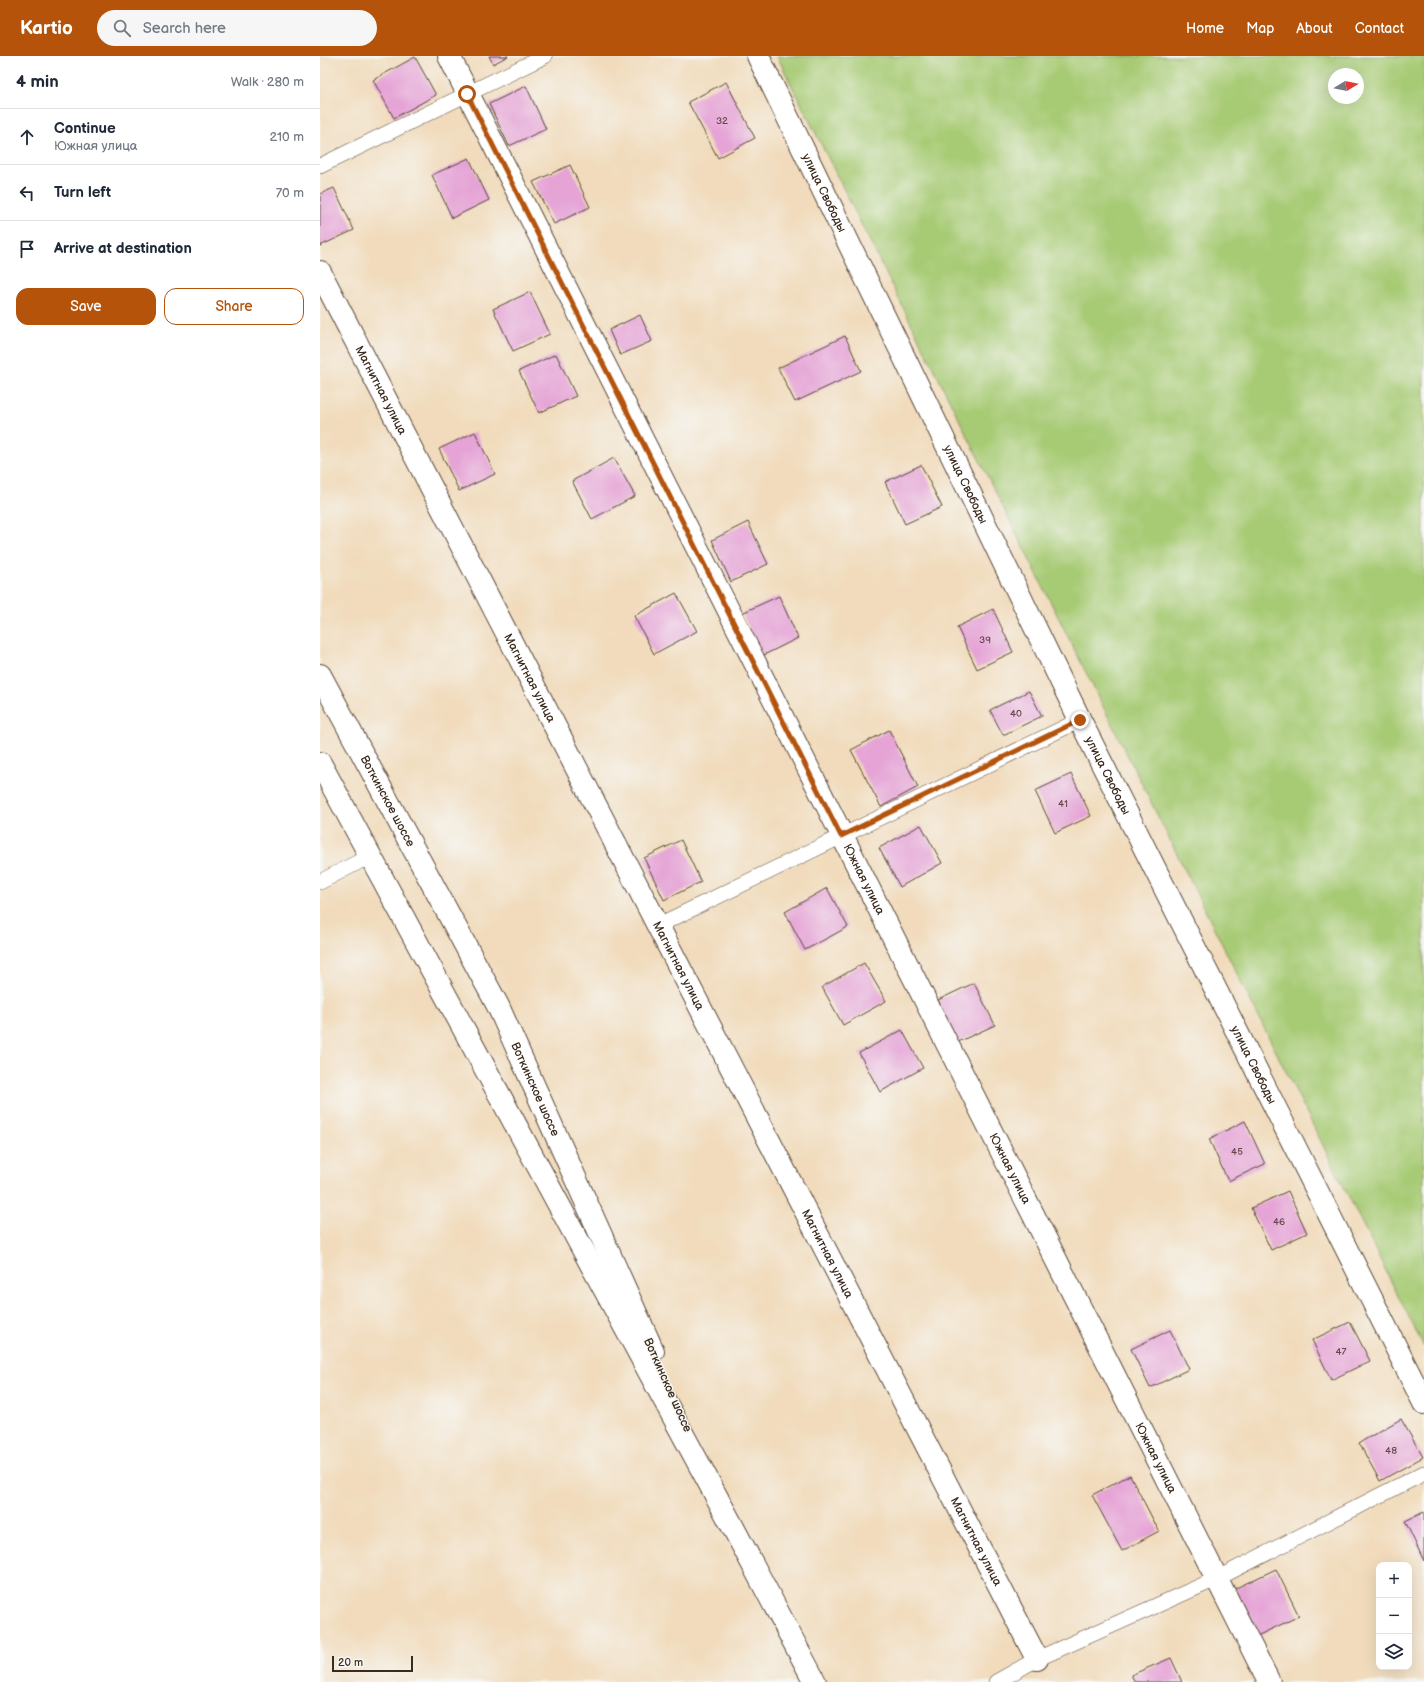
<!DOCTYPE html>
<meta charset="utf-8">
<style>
body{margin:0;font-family:"Balsamiq Sans",sans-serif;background:#f6f6f7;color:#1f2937}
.controls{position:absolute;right:12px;bottom:12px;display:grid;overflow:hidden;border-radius:8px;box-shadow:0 4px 16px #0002}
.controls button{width:36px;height:36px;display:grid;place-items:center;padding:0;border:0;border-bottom:1px solid #e0e1e3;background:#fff;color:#1f2937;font:20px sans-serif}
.compass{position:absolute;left:1008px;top:12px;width:36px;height:36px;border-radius:50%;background:#fff;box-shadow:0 4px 16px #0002;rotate:80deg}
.scale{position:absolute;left:12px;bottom:10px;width:81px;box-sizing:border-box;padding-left:4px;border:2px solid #3b2a1e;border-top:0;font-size:11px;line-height:14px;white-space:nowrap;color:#3b2a1e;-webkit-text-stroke:3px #f6f6f2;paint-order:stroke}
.stop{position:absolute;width:12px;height:12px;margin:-9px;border:3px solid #b45309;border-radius:50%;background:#fff}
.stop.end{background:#b45309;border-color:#fff;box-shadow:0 1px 4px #0008}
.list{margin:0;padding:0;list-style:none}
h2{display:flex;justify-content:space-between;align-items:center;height:52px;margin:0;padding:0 16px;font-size:17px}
h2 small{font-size:13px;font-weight:400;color:#747a83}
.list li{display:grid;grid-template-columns:26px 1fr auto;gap:12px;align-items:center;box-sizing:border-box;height:56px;padding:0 16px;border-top:1px solid #e0e1e3}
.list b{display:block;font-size:15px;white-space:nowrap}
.list p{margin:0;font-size:13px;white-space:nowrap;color:#747a83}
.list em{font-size:13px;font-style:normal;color:#747a83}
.actions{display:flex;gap:8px;padding:12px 16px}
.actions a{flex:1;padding:9px 0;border:1px solid #b45309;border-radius:12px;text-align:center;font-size:14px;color:#b45309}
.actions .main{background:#b45309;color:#fff}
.icon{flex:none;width:22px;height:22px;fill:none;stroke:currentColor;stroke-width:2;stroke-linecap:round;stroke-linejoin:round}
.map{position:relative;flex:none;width:1104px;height:1626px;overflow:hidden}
header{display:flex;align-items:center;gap:24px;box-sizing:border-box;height:56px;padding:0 20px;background:#b45309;color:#fff}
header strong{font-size:19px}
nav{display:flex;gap:22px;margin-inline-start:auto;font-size:14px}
.search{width:280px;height:36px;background:#f6f6f7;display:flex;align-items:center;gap:10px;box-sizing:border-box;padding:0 14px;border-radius:22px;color:#747a83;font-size:15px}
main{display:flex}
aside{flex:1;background:#fff}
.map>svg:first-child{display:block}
.green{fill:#a7cb74;stroke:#717a49;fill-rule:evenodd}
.building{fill:#e5a3d6}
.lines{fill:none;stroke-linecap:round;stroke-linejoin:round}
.lane-casing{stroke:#564536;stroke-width:16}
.street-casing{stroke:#564536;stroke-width:24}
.primary-casing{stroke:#564536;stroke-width:24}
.lane{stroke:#fff;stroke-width:15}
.street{stroke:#fff;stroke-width:22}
.primary{stroke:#fff;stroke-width:22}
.route{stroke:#b45309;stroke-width:5}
.labels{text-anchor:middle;stroke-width:3;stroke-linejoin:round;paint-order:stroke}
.number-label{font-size:10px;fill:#66484c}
.street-label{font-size:12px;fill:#3b2a1e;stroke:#f6f6f2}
</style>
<header>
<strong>Kartio</strong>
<div class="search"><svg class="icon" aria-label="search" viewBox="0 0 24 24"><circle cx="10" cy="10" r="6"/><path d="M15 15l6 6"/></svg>Search here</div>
<nav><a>Home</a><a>Map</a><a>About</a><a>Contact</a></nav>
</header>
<main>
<aside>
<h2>4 min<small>Walk · 280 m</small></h2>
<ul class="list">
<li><svg class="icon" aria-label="ahead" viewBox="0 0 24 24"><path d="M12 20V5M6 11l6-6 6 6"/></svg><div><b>Continue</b><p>Южная улица</p></div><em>210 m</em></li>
<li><svg class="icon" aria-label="left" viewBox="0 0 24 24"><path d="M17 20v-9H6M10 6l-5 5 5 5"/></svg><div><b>Turn left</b></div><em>70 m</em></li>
<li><svg class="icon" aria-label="arrive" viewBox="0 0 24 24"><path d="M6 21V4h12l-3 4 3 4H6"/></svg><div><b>Arrive at destination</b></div></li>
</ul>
<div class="actions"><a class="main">Save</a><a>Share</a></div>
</aside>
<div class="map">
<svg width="1104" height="1626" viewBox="0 0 1104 1626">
<rect width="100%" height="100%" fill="#f6f6f2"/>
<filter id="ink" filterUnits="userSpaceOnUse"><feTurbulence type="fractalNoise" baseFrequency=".025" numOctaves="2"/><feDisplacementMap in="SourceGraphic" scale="8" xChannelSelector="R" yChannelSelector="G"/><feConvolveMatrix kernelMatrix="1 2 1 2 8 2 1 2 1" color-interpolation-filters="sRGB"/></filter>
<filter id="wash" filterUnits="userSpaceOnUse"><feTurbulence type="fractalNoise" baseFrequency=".012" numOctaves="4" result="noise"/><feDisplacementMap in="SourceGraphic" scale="16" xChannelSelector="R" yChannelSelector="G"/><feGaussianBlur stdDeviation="0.9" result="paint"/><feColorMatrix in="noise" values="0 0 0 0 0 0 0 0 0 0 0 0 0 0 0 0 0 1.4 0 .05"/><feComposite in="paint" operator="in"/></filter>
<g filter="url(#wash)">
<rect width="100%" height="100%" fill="#f1dbbc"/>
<path class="green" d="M 457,0 L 1104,0 L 1104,1291 ZM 1014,18 L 1038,18 L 1038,42 L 1014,42 Z"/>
<g id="blocks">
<path class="building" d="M 169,0 L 188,0 L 173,8 Z
M 95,1 L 116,39 L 74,62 L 53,24 Z
M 406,26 L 435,82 L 398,102 L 368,46 Z
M 206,30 L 226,73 L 189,90 L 169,48 Z
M 149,102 L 169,144 L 132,162 L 112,119 Z
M 250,109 L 270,151 L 234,168 L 213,126 Z
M 14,132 L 34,174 L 0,190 L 0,138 Z
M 210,236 L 230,278 L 193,295 L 173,253 Z
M 320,259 L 332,285 L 300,299 L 289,274 Z
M 525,280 L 541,315 L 475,346 L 458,312 Z
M 236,298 L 256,340 L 219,357 L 199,315 Z
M 155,376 L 175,418 L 139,435 L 119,393 Z
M 294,402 L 315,440 L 272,463 L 252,425 Z
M 601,409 L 622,451 L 585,468 L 565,426 Z
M 428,466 L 448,508 L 411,526 L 392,484 Z
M 356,537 L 377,575 L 334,598 L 314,560 Z
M 459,540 L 478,582 L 442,600 L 422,557 Z
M 673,553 L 693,596 L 657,613 L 637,571 Z
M 709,635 L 722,660 L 683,679 L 670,654 Z
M 569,674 L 598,731 L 561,751 L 531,694 Z
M 751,718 L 771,760 L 735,777 L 715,735 Z
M 601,769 L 622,807 L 580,831 L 559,792 Z
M 361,784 L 381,826 L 344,844 L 324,802 Z
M 507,832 L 528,871 L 485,894 L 465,856 Z
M 544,907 L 566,945 L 523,969 L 502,931 Z
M 654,927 L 675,969 L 638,986 L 618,944 Z
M 582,974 L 603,1012 L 560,1036 L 539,997 Z
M 925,1065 L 945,1108 L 908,1125 L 889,1083 Z
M 968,1135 L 987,1177 L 951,1194 L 931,1152 Z
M 1030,1266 L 1050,1305 L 1011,1324 L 992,1284 Z
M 850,1274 L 869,1313 L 830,1332 L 811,1293 Z
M 1081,1363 L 1103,1401 L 1060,1425 L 1039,1387 Z
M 810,1419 L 839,1475 L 802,1495 L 772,1439 Z
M 1104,1456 L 1104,1505 L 1085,1465 Z
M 956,1513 L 979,1560 L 937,1580 L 914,1533 Z
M 851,1602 L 862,1626 L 815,1626 L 811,1619 Z"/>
</g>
</g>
<g filter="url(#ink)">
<use href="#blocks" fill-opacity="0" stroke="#564536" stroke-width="1"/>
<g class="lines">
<g class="lane-casing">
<path id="lane" d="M 0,110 L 225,0
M 0,826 L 50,800
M 337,870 L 760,664
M 676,1626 L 717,1603 L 896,1523 L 1104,1417"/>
</g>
<g class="street-casing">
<g id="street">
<path id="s1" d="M 129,0 L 949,1626"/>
<path id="s2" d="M 438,0 L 760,664 L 1104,1347"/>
<path id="s3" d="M 0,216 L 717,1603"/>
</g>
</g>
<g class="primary-casing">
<g id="primary">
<path id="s4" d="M 0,619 L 178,950 L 333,1295"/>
<path d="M 0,707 L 407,1460 L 495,1626"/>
</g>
</g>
<use href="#lane" class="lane"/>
<use href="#street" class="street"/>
<use href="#primary" class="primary"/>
</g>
</g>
<g class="lines" filter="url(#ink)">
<path class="route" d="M 147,38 L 521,780 L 760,664"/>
</g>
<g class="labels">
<g class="number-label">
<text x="402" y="68">32</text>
<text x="665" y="587">39</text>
<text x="696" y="661">40</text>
<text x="743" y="751">41</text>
<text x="917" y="1099">45</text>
<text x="959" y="1169">46</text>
<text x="1021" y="1299">47</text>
<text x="1071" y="1398">48</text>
</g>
<g class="street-label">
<text dy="4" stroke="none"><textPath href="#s2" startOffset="152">улица Свободы</textPath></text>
<text dy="4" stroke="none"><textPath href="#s3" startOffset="133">Магнитная улица</textPath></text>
<text dy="4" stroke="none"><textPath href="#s2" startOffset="476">улица Свободы</textPath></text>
<text dy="4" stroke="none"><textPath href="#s3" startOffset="457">Магнитная улица</textPath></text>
<text dy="4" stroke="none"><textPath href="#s2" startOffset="800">улица Свободы</textPath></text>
<text dy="4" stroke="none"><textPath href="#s4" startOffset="143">Воткинское шоссе</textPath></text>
<text dy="4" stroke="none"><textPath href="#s1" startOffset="922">Южная улица</textPath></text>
<text dy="4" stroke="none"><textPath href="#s3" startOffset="781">Магнитная улица</textPath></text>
<text dy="4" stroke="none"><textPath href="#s2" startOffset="1124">улица Свободы</textPath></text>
<text dy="4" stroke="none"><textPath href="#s4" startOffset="467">Воткинское шоссе</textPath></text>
<text dy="4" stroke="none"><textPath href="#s1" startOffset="1246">Южная улица</textPath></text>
<text dy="4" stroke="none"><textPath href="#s3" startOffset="1105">Магнитная улица</textPath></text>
<text transform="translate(348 1329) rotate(66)" y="4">Воткинское шоссе</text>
<text dy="4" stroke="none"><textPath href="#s1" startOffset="1570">Южная улица</textPath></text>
<text dy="4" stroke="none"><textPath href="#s3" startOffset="1429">Магнитная улица</textPath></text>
</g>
</g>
</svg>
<div class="controls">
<button>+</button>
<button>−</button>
<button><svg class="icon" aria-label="layers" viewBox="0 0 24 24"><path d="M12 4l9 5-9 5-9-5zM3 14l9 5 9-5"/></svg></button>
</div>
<svg class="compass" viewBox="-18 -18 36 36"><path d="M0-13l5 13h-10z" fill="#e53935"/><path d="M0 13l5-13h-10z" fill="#747a83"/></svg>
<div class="scale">20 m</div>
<div class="stop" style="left:147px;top:38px"></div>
<div class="stop end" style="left:760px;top:664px"></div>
</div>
</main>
